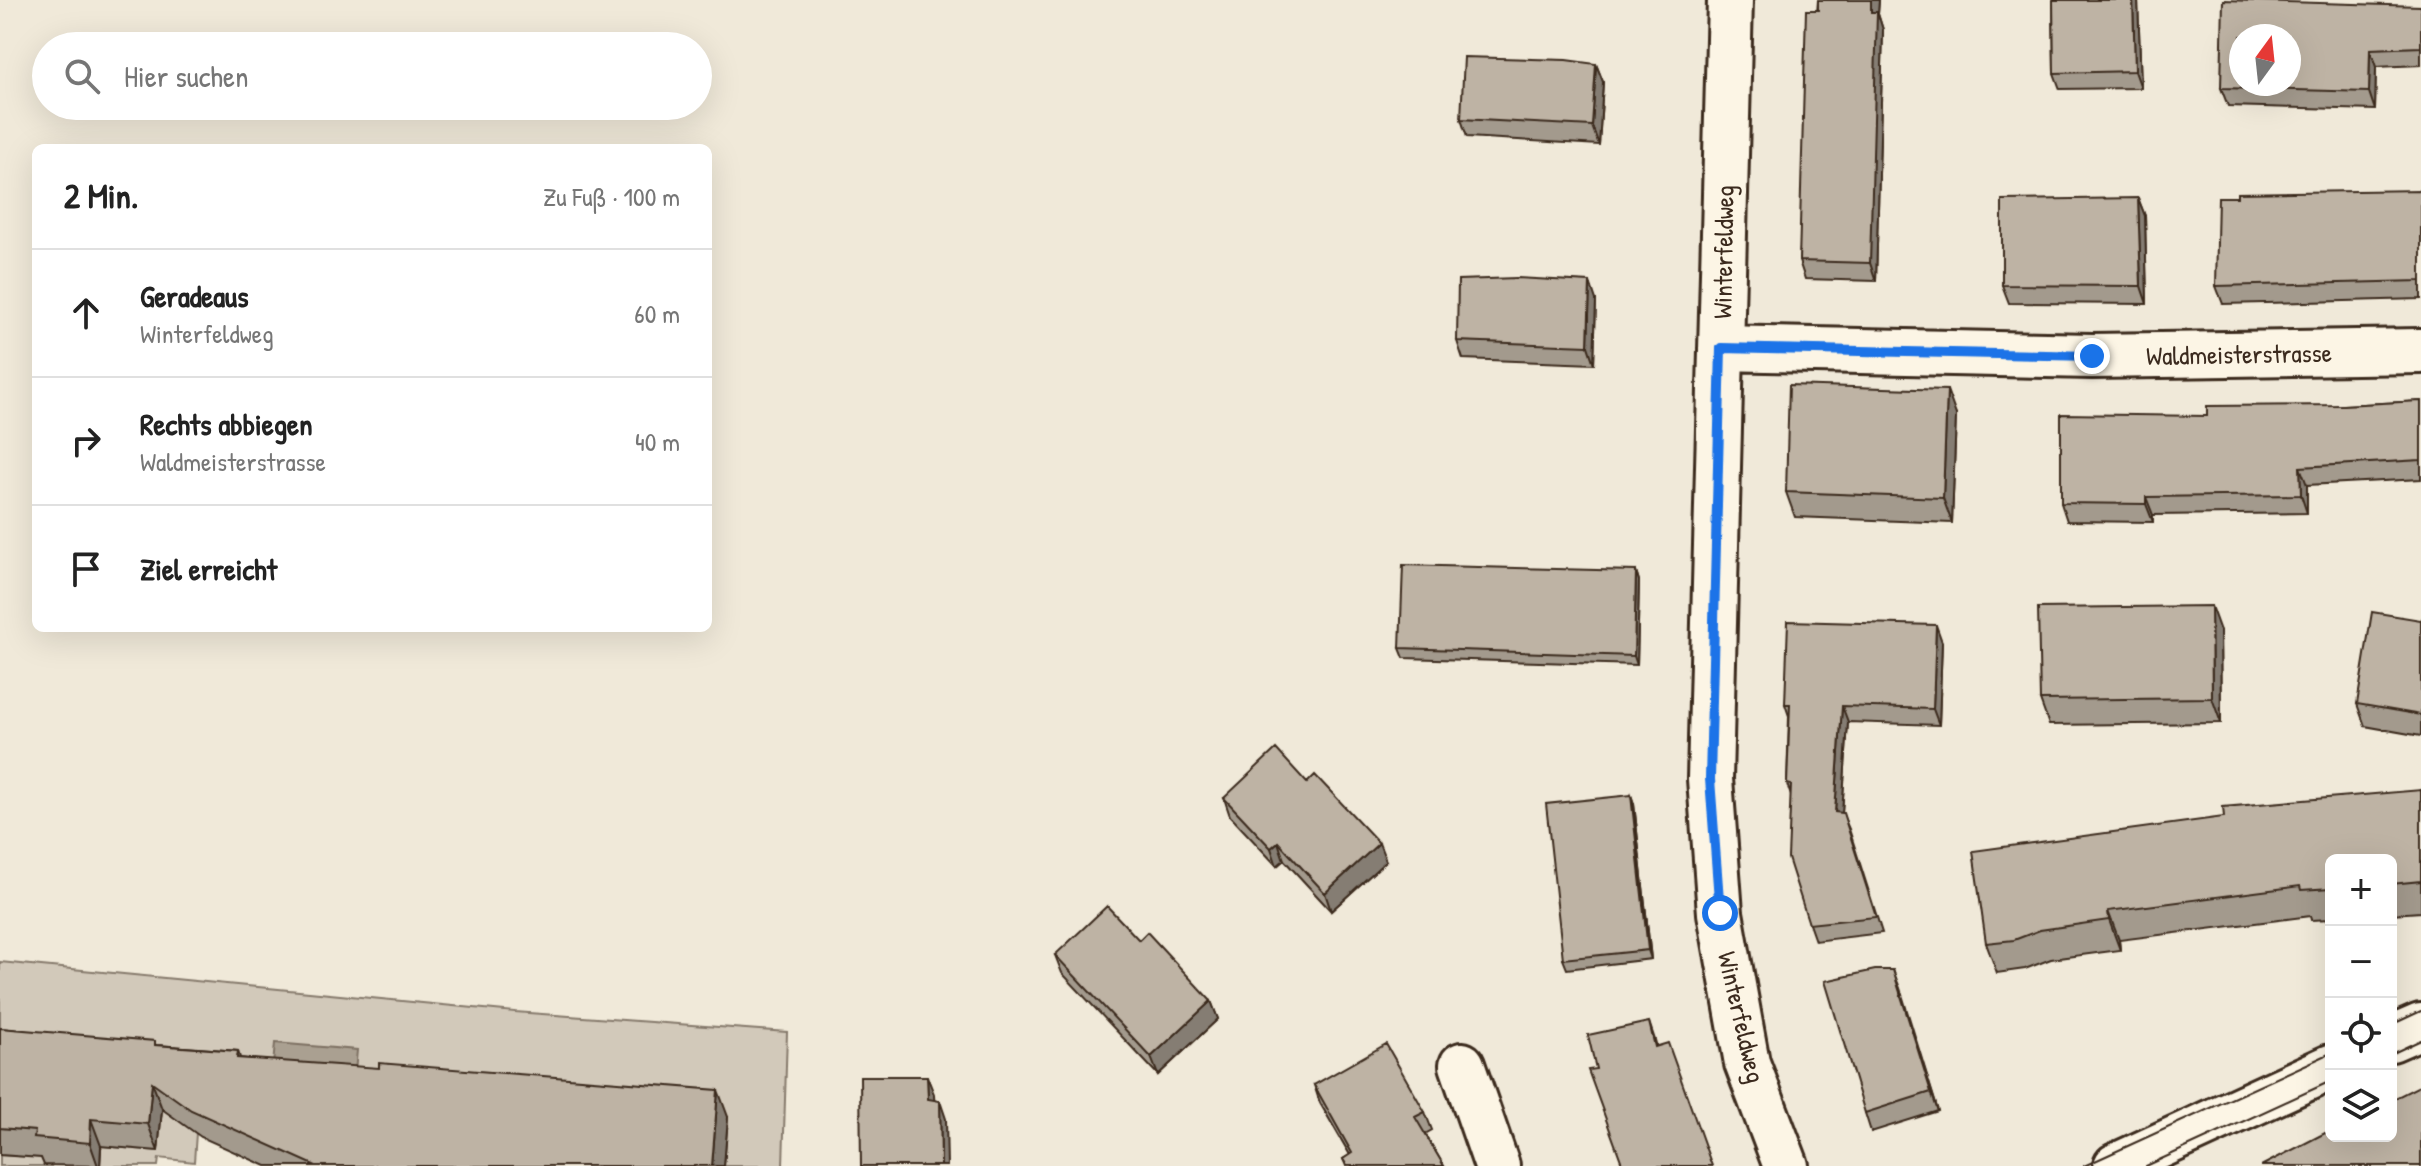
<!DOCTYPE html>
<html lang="de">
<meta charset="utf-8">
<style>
body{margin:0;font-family:"Patrick Hand",sans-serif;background:#f2f2f2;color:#222}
.controls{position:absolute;right:24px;bottom:24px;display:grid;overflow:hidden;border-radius:12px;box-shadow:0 8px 32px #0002}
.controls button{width:72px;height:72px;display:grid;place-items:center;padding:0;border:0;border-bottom:2px solid #e0e0e0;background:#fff;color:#222;font:40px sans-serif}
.compass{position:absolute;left:2229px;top:24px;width:72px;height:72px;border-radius:50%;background:#fff;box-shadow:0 8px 32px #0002;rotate:15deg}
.stop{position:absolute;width:24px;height:24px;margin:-18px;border:6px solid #1a73e8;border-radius:50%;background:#fff}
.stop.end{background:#1a73e8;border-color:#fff;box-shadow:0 2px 8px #0008}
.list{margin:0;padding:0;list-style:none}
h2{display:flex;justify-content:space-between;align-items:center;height:104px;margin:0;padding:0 32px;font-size:34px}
h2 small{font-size:26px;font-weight:400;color:#767676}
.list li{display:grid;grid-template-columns:52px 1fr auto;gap:24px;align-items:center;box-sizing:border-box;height:128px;padding:0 32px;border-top:2px solid #e0e0e0}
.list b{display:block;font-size:30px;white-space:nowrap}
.list p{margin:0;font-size:26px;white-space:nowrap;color:#767676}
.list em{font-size:26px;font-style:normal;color:#767676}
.icon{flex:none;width:44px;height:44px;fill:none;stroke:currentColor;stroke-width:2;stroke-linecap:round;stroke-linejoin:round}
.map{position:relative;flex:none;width:2421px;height:1166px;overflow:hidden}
.search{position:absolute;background:#fff;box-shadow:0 8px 32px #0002;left:32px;top:32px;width:680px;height:88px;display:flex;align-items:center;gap:20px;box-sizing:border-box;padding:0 28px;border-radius:44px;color:#767676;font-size:30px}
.panel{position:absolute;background:#fff;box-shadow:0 8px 32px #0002;left:32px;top:144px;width:680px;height:488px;border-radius:12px}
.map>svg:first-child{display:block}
.green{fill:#d2c9ba;stroke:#867a6c;stroke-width:2}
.water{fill:#aaa091;stroke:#7e7163;stroke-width:2}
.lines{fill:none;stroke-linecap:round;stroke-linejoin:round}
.minor-casing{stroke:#3b2a1e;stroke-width:50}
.minor{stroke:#fcf5e5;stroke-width:44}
.tram{stroke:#3b2a1e;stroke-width:2}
.wall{fill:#a39a8d;stroke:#3b2a1e;stroke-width:2}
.shaded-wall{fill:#857d73;stroke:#3b2a1e;stroke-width:2}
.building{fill:#beb3a4;stroke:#3b2a1e;stroke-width:2;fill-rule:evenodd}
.route{stroke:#1a73e8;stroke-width:10}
.labels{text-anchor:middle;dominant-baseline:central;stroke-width:8;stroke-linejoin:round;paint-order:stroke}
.street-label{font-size:26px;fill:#3b2a1e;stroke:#fcf5e5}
</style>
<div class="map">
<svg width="2421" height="1166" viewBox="0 0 2421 1166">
<rect width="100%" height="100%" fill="#f0e9d9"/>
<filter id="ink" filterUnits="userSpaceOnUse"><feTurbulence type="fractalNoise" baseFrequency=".0125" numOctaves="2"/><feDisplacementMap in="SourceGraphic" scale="16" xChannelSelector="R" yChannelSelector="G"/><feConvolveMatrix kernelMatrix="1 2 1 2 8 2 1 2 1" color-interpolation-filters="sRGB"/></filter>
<g filter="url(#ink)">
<!-- green -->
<path class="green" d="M 0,962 L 515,1012 L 787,1032 L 783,1166 L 724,1166 L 200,1074 L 194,1162 L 159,1158 L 158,1166 L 100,1166 L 101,1146 L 158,1151 L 0,1054 Z
M 46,1142 L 51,1166 L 0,1166 L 0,1155 L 15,1156 Z"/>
<!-- water -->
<path class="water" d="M 275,1043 L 357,1050 L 354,1083 L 272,1077 Z"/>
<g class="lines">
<!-- minor casing -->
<g class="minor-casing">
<path id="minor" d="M 1730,0 L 1710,779 L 1720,913 L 1747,1063 L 1786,1166
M 1721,348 L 2092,356 L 2421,351
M 2391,1039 L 2421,1026
M 1462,1065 L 1497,1166
M 2116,1166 L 2331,1067"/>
</g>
<!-- minor -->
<use href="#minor" class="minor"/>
<!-- tram -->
<path class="tram" d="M 2391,1025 L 2421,1011
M 2391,1054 L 2421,1040
M 2084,1166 L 2331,1053
M 2146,1166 L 2331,1081"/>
</g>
<!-- wall -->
<path class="wall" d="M 1818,0 L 1879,0 L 1878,14 L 1883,30 L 1876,281 L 1805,279 L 1799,261 Z
M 2053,0 L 2138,0 L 2141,88 L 2060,89 L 2054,73 Z
M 2421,6 L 2421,65 L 2376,67 L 2375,110 L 2228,106 L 2221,88 Z
M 1596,64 L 1603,82 L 1599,145 L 1467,137 L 1461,119 Z
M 2421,190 L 2421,299 L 2223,304 L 2216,286 Z
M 2138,198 L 2145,216 L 2147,304 L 2009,303 L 2002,285 Z
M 1596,300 L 1594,364 L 1463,359 L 1457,341 Z
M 2421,401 L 2421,479 L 2307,485 L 2307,513 L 2153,515 L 2153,522 L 2067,521 L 2061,503 L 2207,416 L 2343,405 Z
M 1956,415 L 1952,523 L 1795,517 L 1786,492 Z
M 1636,571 L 1639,581 L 1637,665 L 1404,658 L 1400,648 Z
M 2421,620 L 2421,736 L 2365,726 L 2357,704 Z
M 2220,631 L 2221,723 L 2049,725 L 2040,700 Z
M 1942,642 L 1939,725 L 1848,722 L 1842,813 L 1849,829 L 1882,933 L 1815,941 L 1809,924 L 1791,796 L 1787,784 L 1789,716 L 1785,704 Z
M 1307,783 L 1386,861 L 1331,911 L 1284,860 L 1277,866 L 1230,816 L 1224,798 Z
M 2421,790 L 2421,912 L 2391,914 L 2391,860 L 2331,860 L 2331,919 L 2311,920 L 2310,916 L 2119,940 L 2120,950 L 2051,959 L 2025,969 L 1997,973 L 1986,943 Z
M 1631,795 L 1634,804 L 1651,959 L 1567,969 L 1563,959 Z
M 1139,940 L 1211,1001 L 1218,1019 L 1158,1075 L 1062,973 L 1055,955 Z
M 1893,970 L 1938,1111 L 1871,1132 L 1865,1113 Z
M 0,1028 L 157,1045 L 238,1051 L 240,1058 L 728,1117 L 724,1166 L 266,1166 L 201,1137 L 162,1109 L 158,1151 L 101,1146 L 100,1166 L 44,1165 L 41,1158 L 0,1155 Z
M 1314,1085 L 1425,1112 L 1432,1130 L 1425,1134 L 1444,1166 L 1346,1166 L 1343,1159 L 1350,1155 L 1320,1103 Z"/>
<!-- shaded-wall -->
<path class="shaded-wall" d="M 1871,0 L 1879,0 L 1878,14 L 1883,30 L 1876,281 L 1870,263 Z
M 2133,0 L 2138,0 L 2141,88 L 2135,71 Z
M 2370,49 L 2376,67 L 2375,110 L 2369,92 Z
M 1596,64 L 1603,82 L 1599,145 L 1592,126 Z
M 2138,198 L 2145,216 L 2147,304 L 2141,286 Z
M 1590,282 L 1596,300 L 1594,364 L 1588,346 Z
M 1947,390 L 1956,415 L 1952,523 L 1943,498 Z
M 2300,467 L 2307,485 L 2307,513 L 2301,495 Z
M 2146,497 L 2153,515 L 2153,522 L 2146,504 Z
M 1636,571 L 1639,581 L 1637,665 L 1634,656 Z
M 2211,606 L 2220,631 L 2221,723 L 2212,698 Z
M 1936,625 L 1942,642 L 1939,725 L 1933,709 Z
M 1842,706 L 1848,722 L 1841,829 L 1835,812 Z
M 1631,795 L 1634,804 L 1651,959 L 1648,950 Z
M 1278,842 L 1284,860 L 1277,866 L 1271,848 Z
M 1379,843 L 1386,861 L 1331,911 L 1325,893 Z
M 2108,911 L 2119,940 L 2120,950 L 2109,920 Z
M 1893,970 L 1900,988 L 1938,1111 L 1931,1092 Z
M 1211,1001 L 1218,1019 L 1158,1075 L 1151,1057 Z
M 1649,1022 L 1655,1040 L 1662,1065 L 1655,1047 Z
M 927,1076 L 934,1094 L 935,1117 L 928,1099 Z
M 152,1082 L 162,1109 L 158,1151 L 148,1124 Z
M 718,1090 L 728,1117 L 724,1166 L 712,1166 Z
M 940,1101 L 946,1119 L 947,1166 L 941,1166 Z
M 91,1119 L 101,1146 L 100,1166 L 98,1166 L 90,1143 Z"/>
<!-- building -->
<path class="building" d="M 1818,0 L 1871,0 L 1871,12 L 1877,12 L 1870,263 L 1799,261 L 1806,10 L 1818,10 Z
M 2053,0 L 2133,0 L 2135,71 L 2054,73 Z
M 2223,0 L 2421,6 L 2421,47 L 2370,49 L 2369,92 L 2221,88 ZM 2241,36 L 2289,36 L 2289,84 L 2241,84 Z
M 1464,57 L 1566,60 L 1596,64 L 1592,126 L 1461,119 Z
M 2421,190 L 2421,281 L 2216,286 L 2218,197 L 2237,197 L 2237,193 Z
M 2138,198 L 2141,286 L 2002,285 L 2002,200 Z
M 1517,278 L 1590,282 L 1588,346 L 1457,341 L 1458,280 Z
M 1789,385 L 1947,390 L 1943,498 L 1786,492 Z
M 2421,401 L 2421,460 L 2300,467 L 2301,495 L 2146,497 L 2146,504 L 2061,503 L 2061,414 L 2207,416 L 2207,406 L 2343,405 Z
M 1403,565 L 1636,571 L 1634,656 L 1400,648 Z
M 2211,606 L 2212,698 L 2040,700 L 2038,608 Z
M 2372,612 L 2421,620 L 2421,715 L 2357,704 Z
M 1788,621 L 1936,625 L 1933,709 L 1842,706 L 1835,812 L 1843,813 L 1876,917 L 1809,924 L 1788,858 L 1791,785 L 1787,784 L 1790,704 L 1785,704 Z
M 1276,749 L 1307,783 L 1315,775 L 1379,843 L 1325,893 L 1278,842 L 1271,848 L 1224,798 Z
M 2421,790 L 2421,881 L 2391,884 L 2391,860 L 2331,860 L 2331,888 L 2301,890 L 2300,886 L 2108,911 L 2109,920 L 2040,930 L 2014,940 L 1986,943 L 1973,851 L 2224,817 L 2223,807 Z
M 1631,795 L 1648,950 L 1563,959 L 1546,804 Z
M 1107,906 L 1139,940 L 1147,932 L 1211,1001 L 1151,1057 L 1055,955 Z
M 1875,970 L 1893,970 L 1931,1092 L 1865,1113 L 1825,981 Z
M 1649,1022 L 1655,1047 L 1668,1043 L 1712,1166 L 1623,1166 L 1588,1070 L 1596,1069 L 1588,1035 Z
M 0,1028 L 155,1041 L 155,1045 L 238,1051 L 237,1058 L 379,1068 L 379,1063 L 718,1090 L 712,1166 L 316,1166 L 191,1110 L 152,1082 L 148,1124 L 91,1119 L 90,1143 L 34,1138 L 35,1131 L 0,1128 Z
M 1386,1044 L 1425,1112 L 1415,1117 L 1444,1166 L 1347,1166 L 1343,1159 L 1352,1153 L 1314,1085 Z
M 860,1076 L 927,1076 L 928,1099 L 940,1101 L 941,1166 L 861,1166 Z
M 2421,1085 L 2421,1166 L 2261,1166 L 2331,1130 L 2331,1136 L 2391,1136 L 2391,1100 Z"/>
</g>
<g class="lines" filter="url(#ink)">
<!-- route -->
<path class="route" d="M 1720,913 L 1710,779 L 1721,348 L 2092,356"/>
</g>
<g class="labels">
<!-- street labels -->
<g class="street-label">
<text transform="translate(1723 252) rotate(-89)">Winterfeldweg</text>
<text transform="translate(2239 354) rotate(-1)">Waldmeisterstrasse</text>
<text transform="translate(1742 1017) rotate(77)">Winterfeldweg</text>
</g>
</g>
</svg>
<div class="controls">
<button>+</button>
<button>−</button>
<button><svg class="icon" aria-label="locate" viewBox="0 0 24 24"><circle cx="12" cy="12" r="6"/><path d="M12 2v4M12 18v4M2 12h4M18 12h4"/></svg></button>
<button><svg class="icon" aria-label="layers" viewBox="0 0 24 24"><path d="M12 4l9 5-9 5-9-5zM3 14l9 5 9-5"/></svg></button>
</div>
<svg class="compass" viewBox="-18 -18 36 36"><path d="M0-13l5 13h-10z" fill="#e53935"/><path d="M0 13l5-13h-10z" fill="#767676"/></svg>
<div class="stop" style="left:1720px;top:913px"></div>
<div class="stop end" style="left:2092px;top:356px"></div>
<div class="search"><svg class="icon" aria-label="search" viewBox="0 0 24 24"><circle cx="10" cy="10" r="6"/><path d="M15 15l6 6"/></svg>Hier suchen</div>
<section class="panel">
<h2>2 Min.<small>Zu Fuß · 100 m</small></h2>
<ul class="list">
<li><svg class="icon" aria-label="ahead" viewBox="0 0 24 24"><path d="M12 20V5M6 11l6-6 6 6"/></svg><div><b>Geradeaus</b><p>Winterfeldweg</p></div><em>60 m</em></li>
<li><svg class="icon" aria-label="right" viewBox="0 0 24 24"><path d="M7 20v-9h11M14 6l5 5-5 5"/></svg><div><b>Rechts abbiegen</b><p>Waldmeisterstrasse</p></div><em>40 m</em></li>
<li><svg class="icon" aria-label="arrive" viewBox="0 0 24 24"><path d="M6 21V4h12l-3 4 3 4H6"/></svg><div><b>Ziel erreicht</b></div></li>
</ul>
</section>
</div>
